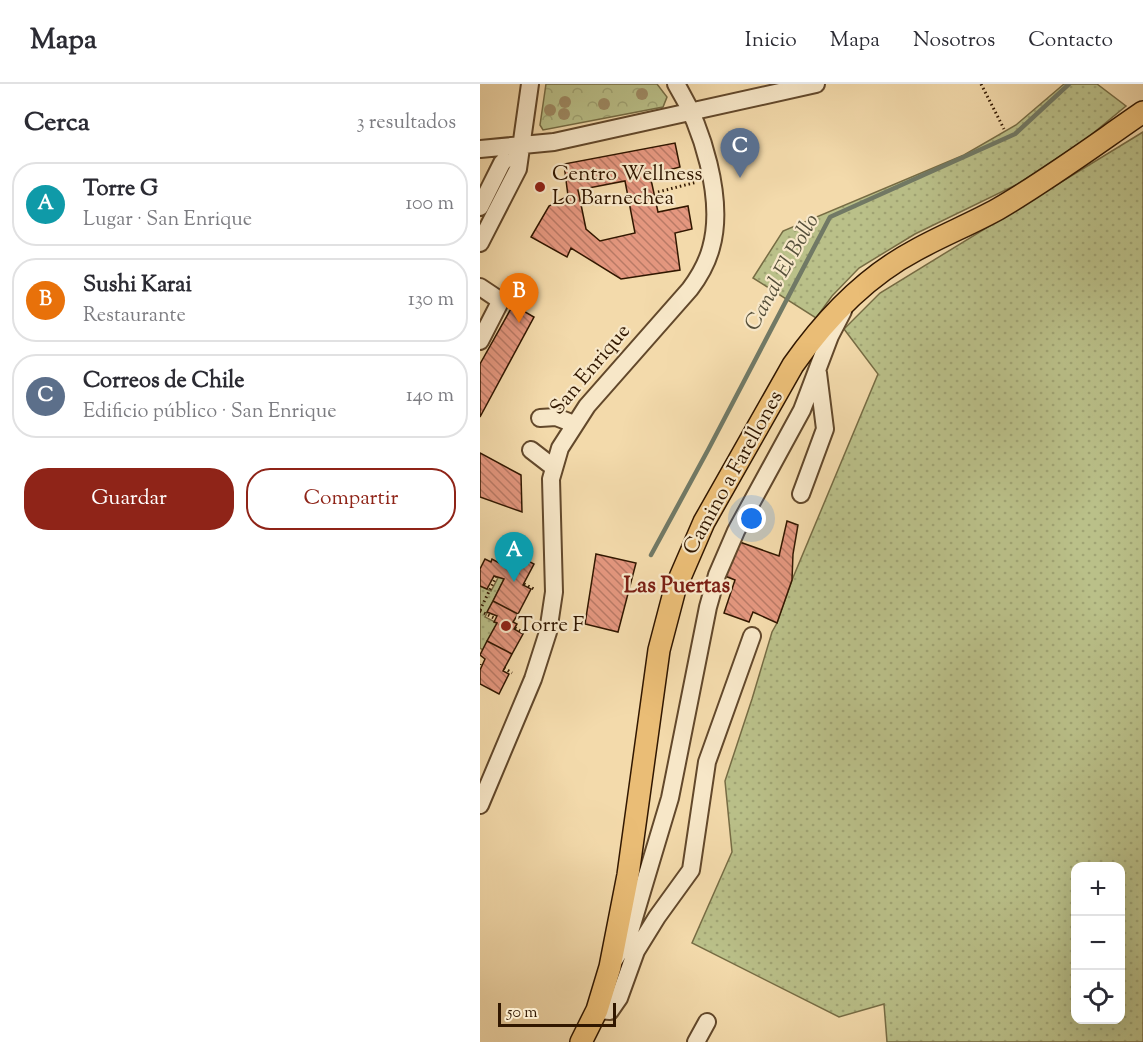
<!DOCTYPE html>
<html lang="es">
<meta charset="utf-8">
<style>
body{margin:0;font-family:"Sorts Mill Goudy",serif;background:#f2f2f3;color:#2b2b33}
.controls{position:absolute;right:18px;bottom:18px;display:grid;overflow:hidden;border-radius:12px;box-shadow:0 6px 24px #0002}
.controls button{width:54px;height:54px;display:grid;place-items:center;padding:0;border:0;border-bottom:2px solid #e1e1e2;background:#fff;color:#2b2b33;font:30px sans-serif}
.scale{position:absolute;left:18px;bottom:15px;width:118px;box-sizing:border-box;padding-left:6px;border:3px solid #311700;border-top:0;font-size:16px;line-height:21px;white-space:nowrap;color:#311700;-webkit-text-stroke:4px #f7e7c8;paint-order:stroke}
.you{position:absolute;left:272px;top:435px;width:21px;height:21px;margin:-15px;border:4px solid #fff;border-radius:50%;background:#1a73e8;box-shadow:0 0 0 9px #1a73e833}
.badge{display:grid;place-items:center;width:39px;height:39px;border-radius:50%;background:#8f2418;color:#fff;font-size:20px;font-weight:700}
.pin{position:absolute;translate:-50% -50px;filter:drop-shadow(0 2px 3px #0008)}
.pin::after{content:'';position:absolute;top:32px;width:21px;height:18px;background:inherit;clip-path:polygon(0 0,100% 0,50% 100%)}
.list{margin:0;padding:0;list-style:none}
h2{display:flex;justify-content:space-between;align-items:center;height:78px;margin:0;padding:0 24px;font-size:26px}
h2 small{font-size:20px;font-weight:400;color:#7c7c81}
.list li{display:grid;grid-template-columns:39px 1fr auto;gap:18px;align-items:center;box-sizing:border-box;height:84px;margin:0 12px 12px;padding:0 12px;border:2px solid #e1e1e2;border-radius:24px}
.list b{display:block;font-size:22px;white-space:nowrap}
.list p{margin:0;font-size:20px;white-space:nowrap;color:#7c7c81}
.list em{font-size:20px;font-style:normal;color:#7c7c81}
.actions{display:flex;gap:12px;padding:18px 24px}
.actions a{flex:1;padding:14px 0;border:2px solid #8f2418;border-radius:24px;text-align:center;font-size:21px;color:#8f2418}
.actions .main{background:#8f2418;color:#fff}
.icon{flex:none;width:33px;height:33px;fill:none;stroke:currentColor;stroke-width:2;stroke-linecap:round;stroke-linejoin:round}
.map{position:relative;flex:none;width:663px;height:958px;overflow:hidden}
header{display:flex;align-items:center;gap:36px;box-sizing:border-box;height:84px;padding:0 30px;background:#fff;border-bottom:2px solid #e1e1e2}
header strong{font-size:28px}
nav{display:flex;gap:33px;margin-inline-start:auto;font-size:21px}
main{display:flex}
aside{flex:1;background:#fff}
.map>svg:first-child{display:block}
.grass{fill:url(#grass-dots);stroke:#766c44;stroke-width:1.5;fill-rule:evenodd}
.forest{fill:url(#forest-crowns);stroke:#766c44;stroke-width:1.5}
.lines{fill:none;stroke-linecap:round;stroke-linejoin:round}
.stream{stroke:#717965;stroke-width:4.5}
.building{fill:url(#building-back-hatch);stroke:#311700;stroke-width:1.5;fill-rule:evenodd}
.minor-casing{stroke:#62482b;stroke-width:20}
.major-casing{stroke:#311700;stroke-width:24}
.path{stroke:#311700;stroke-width:3;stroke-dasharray:1.5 3;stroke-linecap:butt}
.minor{stroke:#f7e7c8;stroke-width:16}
.major{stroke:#eabd76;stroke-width:21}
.tree{fill:#9f8b64}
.poi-dot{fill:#8f2418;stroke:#f7e7c8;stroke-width:2}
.labels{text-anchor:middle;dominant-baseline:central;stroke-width:4.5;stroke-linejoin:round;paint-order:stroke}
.poi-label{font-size:21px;fill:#311700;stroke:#f7e7c8;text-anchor:start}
.street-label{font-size:21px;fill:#311700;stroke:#f7e7c8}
.water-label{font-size:22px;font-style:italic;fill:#56503b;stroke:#f7e7c8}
.neighbourhood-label{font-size:22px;font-weight:bold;fill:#7a1f14;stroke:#f7e7c8}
</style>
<header>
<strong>Mapa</strong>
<nav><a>Inicio</a><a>Mapa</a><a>Nosotros</a><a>Contacto</a></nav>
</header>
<main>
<aside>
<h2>Cerca<small>3 resultados</small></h2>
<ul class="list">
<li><span class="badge" style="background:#0f9aa8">A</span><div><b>Torre G</b><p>Lugar · San Enrique</p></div><em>100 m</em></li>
<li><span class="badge" style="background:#e8710a">B</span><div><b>Sushi Karai</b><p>Restaurante</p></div><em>130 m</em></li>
<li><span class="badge" style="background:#5c6f8a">C</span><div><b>Correos de Chile</b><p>Edificio público · San Enrique</p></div><em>140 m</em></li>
</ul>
<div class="actions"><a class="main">Guardar</a><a>Compartir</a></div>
</aside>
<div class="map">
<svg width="663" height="958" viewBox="0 0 663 958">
<defs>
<pattern id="grass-dots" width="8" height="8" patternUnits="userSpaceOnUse" patternTransform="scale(1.5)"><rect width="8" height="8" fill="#bac089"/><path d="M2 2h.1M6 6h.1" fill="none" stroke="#a0a474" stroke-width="1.8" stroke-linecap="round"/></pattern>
<pattern id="forest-crowns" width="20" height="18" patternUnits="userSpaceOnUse" patternTransform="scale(1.5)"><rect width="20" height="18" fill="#bac089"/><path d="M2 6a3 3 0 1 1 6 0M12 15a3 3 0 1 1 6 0" fill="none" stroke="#a0a474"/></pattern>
<pattern id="building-back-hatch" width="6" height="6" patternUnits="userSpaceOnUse" patternTransform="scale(1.5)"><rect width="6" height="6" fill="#e4977f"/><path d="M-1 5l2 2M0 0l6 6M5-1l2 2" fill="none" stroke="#b97a66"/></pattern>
</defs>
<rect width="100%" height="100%" fill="#f3daab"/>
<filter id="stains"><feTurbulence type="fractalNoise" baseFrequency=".00333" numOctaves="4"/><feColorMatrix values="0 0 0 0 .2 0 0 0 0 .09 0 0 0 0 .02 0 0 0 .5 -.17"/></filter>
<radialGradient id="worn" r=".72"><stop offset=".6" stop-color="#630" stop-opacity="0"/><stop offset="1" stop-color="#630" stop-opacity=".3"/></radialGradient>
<!-- grass -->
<path class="grass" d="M 584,0 L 617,0 L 646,22 L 606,55 L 538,100 L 435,150 L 379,184 L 352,212 L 336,234 L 273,194 L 303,147 L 484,71 L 536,41 Z
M 663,48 L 663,958 L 407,958 L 404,920 L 359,933 L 212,859 L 252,768 L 245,697 L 272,615 L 292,548 L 297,539 L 312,496 L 398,290 L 364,245 L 400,209 ZM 596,782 L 640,782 L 640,936 L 596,936 Z
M 19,492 L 24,495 L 5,533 L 17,539 L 3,566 L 0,564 L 0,502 L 11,507 Z"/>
<!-- forest -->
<path class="forest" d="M 66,0 L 177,0 L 187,13 L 183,23 L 63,46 L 60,41 Z"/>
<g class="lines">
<!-- stream -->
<path class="stream" d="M 171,471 L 228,366 L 350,133 L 535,50 L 589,0"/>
</g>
<!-- building -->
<path class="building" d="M 195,59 L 200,83 L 170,91 L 178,128 L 208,122 L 212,145 L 195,149 L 200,186 L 141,195 L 91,164 L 87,173 L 51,153 L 69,122 L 88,112 L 84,80 ZM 145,97 L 155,149 L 120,157 L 106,145 L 98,106 Z
M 33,221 L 54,233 L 0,333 L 0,280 Z
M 0,369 L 41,391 L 42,428 L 0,413 Z
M 307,437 L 318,441 L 313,470 L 312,496 L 297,539 L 273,528 L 269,538 L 244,529 L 255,496 L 240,490 L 254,456 L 299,472 Z
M 28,466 L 54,480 L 43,501 L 51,505 L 38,530 L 13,517 L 24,495 L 14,492 L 7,505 L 0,502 L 0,485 L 5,475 L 11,478 L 12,475 L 21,480 Z
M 116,470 L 156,479 L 138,548 L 105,540 Z
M 13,517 L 38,530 L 33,538 L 37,540 L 34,545 L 43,550 L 32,570 L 7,557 L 17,539 L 14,538 L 17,532 L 7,528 Z
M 7,557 L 32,570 L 23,587 L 29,590 L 19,610 L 0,600 L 0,586 L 5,575 L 0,571 Z"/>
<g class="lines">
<!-- minor casing -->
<g class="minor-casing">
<path id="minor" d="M 0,65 L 74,58 L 336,0
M 0,123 L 22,79 L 42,60
M 0,159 L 38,85 L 50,0
M 0,203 L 18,215 L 19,220 L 0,257
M 60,334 L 76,333 L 94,340
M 51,366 L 73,383
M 321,410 L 345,345 L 338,289
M 0,721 L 53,595 L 68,548 L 74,508 L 71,395 L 80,364 L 107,322 L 210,205 C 219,193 227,179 231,164 C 245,115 222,42 196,0
M 135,875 L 149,851 L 190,714 L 228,523 L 237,491 L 256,447 L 322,326 L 350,252 L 363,227
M 117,926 L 130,927 L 139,914 L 156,867 L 177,833 L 211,786 L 227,678 L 272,552
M 216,958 L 227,938"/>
</g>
<!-- major casing -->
<g class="major-casing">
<path id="major" d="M 101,958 L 117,926 L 130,883 L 148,791 L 179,566 L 195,505 L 224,438 L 313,281 C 346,234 385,193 436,166 C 463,151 491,140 518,125 C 568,96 615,61 663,28"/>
</g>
<!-- path -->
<path class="path" d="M 501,0 L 524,45
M 178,108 L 217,98
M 44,500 L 54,505
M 0,526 L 16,493
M 0,527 L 16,535
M 35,544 L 45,549
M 0,581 L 0,580
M 24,584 L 32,589"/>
<!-- minor -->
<use href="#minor" class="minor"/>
<!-- major -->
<use href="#major" class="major"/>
</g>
<!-- trees -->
<g class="tree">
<circle cx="162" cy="10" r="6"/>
<circle cx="85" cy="18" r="6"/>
<circle cx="124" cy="20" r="6"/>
<circle cx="70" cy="26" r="6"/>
<circle cx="84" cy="30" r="6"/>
</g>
<!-- markers -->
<g class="poi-dot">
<circle cx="60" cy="103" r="6"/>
<circle cx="26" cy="542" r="6"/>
</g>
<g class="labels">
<!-- poi labels -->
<g class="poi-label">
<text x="72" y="91">Centro Wellness<tspan x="72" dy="24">Lo Barnechea</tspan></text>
<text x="38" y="542">Torre F</text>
</g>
<!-- street labels -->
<g class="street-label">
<text transform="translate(111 286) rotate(-50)">San Enrique</text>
<text transform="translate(254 389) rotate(-61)">Camino a Farellones</text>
</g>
<!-- water labels -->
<g class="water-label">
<text transform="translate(303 189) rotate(-61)">Canal El Bollo</text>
</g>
<!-- neighbourhood labels -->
<g class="neighbourhood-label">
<text x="197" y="503">Las Puertas</text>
</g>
</g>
<rect width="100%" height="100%" filter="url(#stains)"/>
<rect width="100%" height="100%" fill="url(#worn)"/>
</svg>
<div class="controls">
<button>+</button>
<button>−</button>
<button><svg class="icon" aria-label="locate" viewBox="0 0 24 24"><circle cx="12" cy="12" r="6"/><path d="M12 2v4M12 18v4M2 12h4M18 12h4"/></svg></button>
</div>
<div class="scale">50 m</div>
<div class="you"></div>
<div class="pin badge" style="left:34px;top:498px;background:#0f9aa8">A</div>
<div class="pin badge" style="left:39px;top:239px;background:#e8710a">B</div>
<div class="pin badge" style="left:260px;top:94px;background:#5c6f8a">C</div>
</div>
</main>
